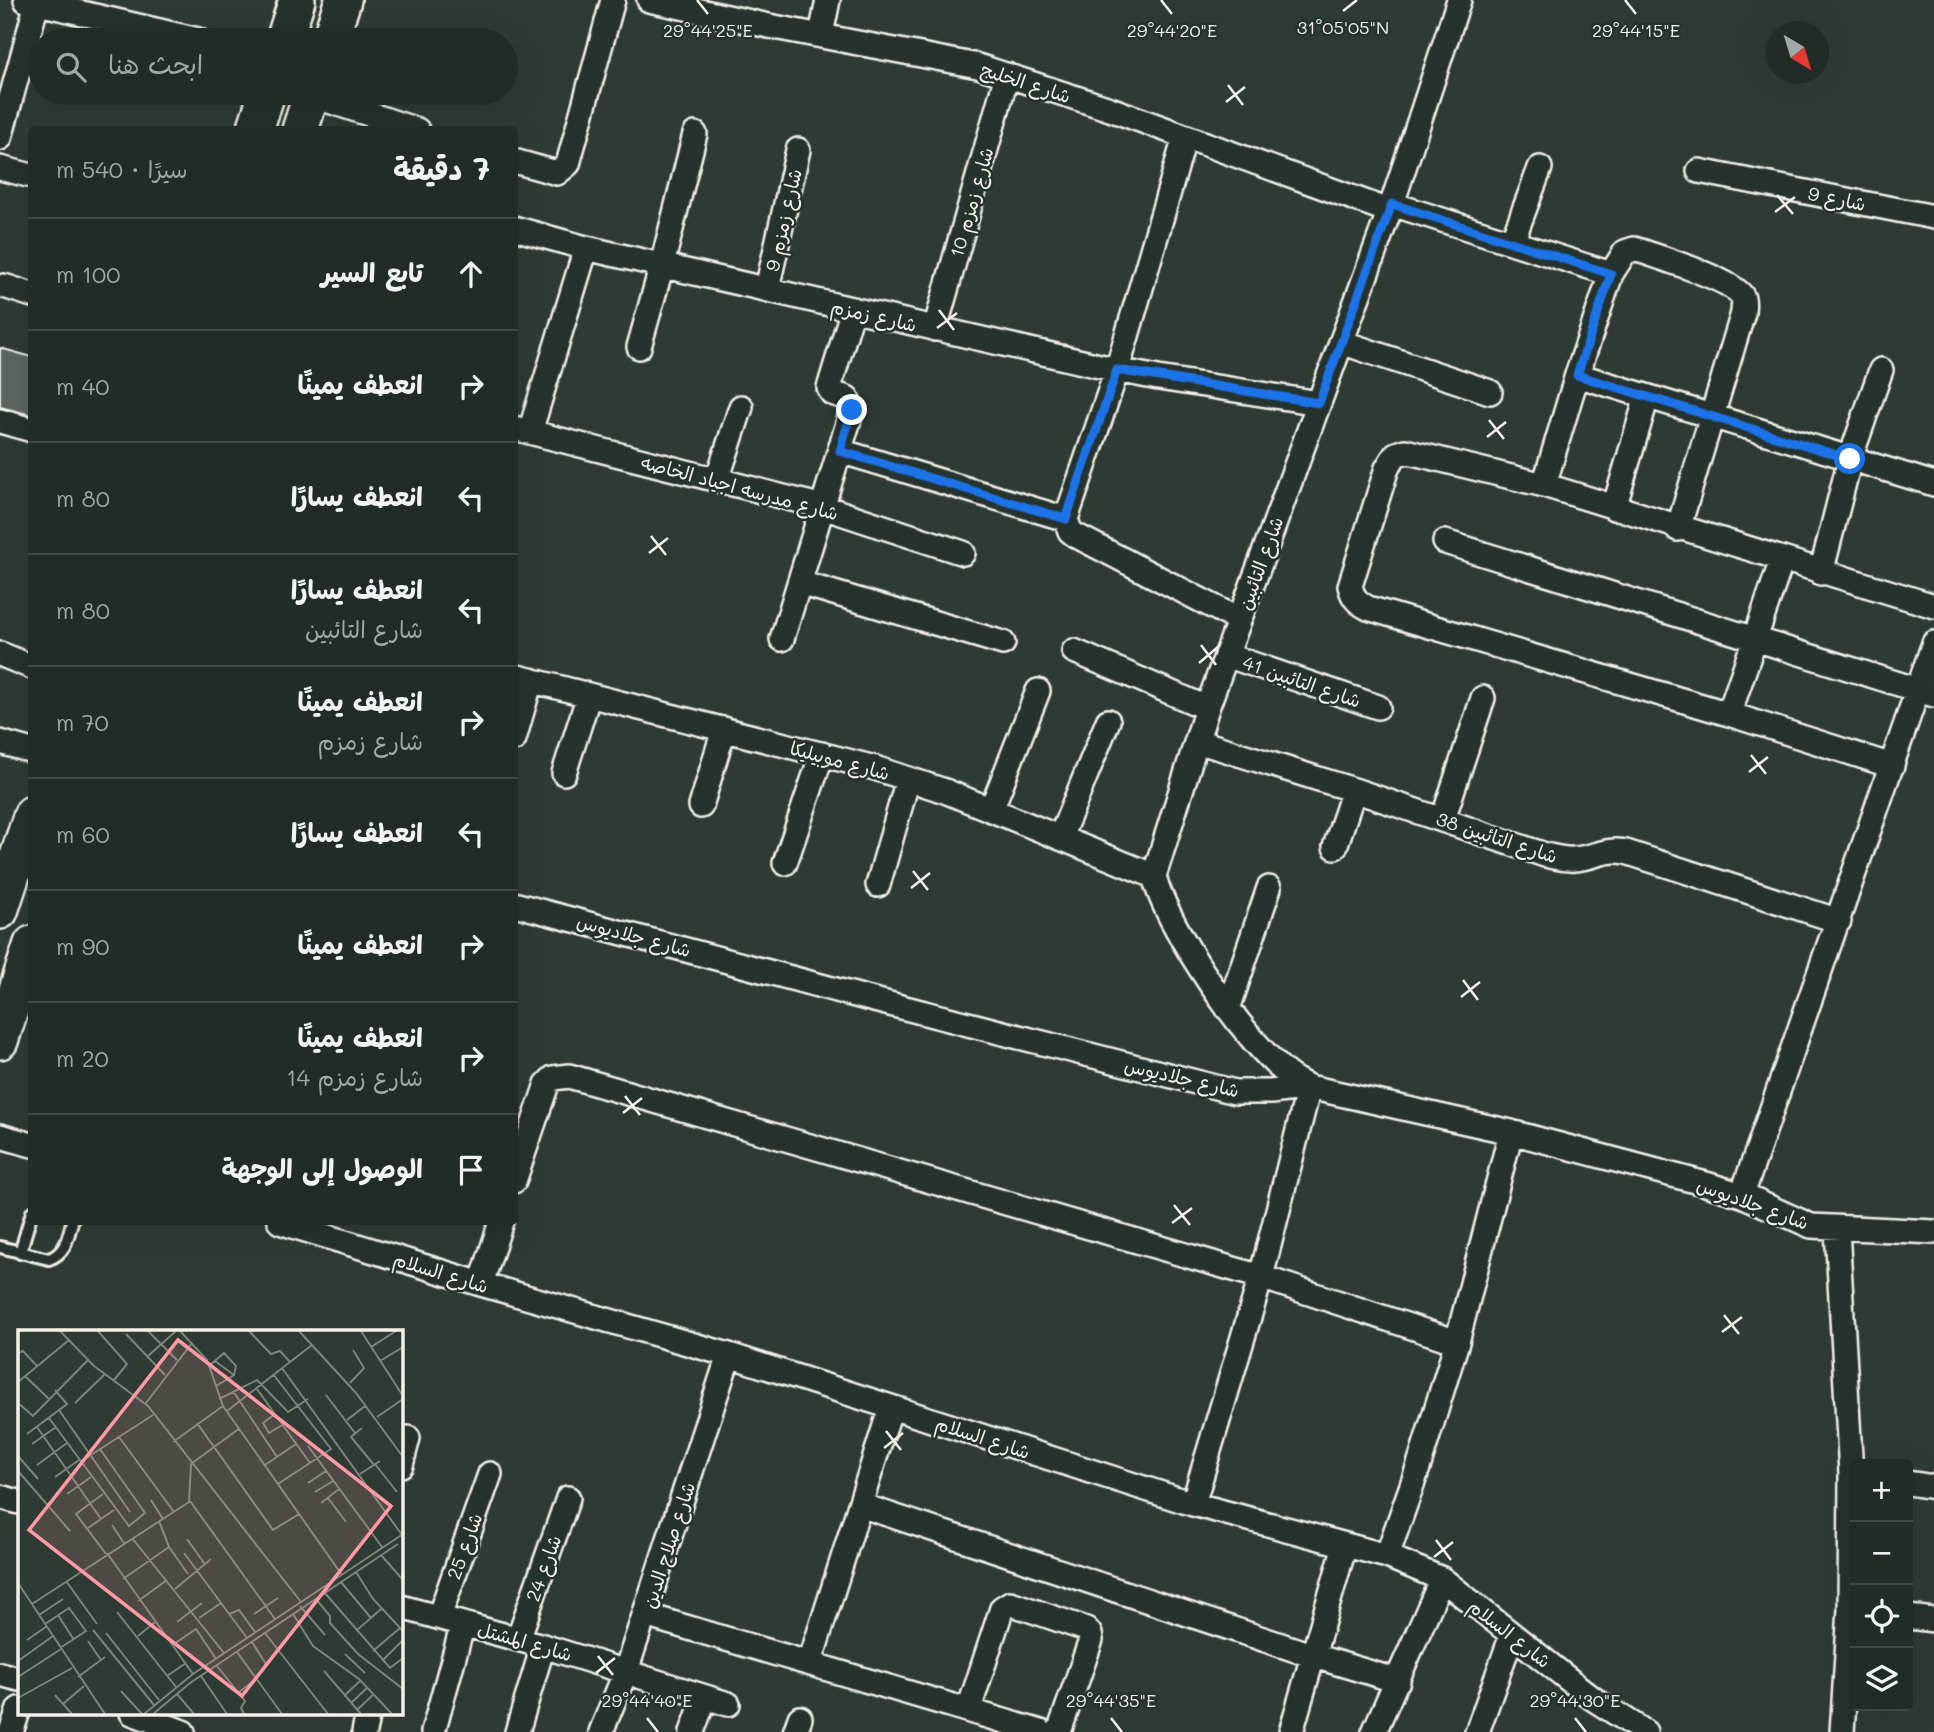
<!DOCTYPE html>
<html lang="ar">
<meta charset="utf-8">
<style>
body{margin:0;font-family:Mali,"Playpen Sans Arabic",sans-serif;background:#2a342f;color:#f1f3f6;direction:rtl}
.controls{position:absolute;right:21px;bottom:21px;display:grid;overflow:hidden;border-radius:7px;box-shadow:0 7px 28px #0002}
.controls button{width:63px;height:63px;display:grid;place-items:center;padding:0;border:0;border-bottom:2px solid #3f4844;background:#222c27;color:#f1f3f6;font:35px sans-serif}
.compass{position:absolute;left:1766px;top:21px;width:63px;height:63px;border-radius:50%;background:#222c27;box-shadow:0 7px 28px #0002;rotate:142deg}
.stop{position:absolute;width:21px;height:21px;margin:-16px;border:5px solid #1a73e8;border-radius:50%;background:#fff}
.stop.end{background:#1a73e8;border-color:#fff;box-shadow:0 2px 7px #0008}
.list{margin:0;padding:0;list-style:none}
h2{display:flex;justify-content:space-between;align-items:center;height:91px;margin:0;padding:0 28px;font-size:30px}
h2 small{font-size:23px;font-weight:400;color:#a2a7a7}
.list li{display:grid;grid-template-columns:46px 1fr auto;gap:21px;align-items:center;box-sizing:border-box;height:112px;padding:0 28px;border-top:2px solid #3f4844}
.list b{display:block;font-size:26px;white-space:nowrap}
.list p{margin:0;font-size:23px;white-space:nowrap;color:#a2a7a7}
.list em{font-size:23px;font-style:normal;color:#a2a7a7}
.icon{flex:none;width:38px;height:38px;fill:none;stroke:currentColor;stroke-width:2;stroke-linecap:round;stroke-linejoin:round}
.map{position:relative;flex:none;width:1934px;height:1732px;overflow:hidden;direction:ltr}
.search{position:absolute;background:#222c27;box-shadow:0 7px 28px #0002;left:28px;top:28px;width:490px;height:77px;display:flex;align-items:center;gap:18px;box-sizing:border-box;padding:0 24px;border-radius:38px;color:#a2a7a7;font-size:26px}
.panel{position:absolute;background:#222c27;box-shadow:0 7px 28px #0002;left:28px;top:126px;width:490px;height:1099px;border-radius:7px;direction:rtl}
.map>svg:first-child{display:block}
.building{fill:#5c655e;stroke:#f4f1e8;stroke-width:2}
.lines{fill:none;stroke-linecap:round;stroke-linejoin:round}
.lane-casing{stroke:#f4f1e8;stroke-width:16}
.street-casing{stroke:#f4f1e8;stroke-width:28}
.primary-casing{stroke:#f4f1e8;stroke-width:40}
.lane{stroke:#26332d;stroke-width:10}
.street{stroke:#26332d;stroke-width:23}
.primary{stroke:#26332d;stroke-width:35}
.route{stroke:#1a73e8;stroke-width:9}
.ticks{fill:none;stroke:#f4f1e8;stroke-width:2.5}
.labels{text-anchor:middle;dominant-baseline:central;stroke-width:5;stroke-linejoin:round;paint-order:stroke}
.street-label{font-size:19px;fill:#f4f1e8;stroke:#26332d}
.inset-road{fill:none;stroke:#7d847c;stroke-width:2}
.view{fill:#ff9aa2;fill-opacity:0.15;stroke:#ff9aa2;stroke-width:3.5}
.inset-edge{fill:none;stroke:#f4f1e8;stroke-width:3.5}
.ticks-label{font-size:18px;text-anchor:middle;fill:#f4f1e8;stroke:#26332d;stroke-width:5;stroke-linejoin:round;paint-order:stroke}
</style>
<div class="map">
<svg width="1934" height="1732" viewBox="0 0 1934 1732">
<rect width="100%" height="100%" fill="#2e3b34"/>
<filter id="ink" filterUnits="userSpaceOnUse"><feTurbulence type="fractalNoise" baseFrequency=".0143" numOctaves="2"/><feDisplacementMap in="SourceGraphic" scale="14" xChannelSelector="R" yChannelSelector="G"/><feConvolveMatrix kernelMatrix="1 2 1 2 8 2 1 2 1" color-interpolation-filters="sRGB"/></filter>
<g filter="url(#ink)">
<!-- building -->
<path class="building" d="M 0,348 L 32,357 L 32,415 L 0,407 Z"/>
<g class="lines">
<!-- lane casing -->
<g class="lane-casing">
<path id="lane" d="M 0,1247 L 49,1259 C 66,1253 68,1237 72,1222
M 20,1253 L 32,1212"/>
</g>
<!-- street casing -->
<g class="street-casing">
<path id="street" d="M 26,0 L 198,40
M 649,0 L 769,26 L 978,66 L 1110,109 L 1389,211
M 821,35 L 828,0
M 311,95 L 417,130
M 1185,137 L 1117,370 L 1066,519 L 1070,531 L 1075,535 L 1239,620
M 0,138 L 37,3
M 514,161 L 557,173 L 568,164 L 613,0
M 0,168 L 32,176
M 1699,171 L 1934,217
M 1392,204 L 1611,274
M 514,228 L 586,248 L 1117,370 L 1158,378 L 1319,403
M 1512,242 L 1540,168
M 4,286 L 32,295
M 767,289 L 798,150
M 935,329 L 1007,75
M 1341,342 L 1490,392
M 639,347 L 662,265 L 695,134
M 1577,375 L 1934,484
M 0,421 L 32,430
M 514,428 L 823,507 L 963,553
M 530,432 L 586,248
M 840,451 L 1066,519
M 717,480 L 741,407
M 1544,485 L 1577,375 L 1611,274 L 1625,252 L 1634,249 L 1644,252 C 1664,259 1732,280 1742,296 C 1745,301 1743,307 1743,313 L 1678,529
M 1614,508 L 1647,397
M 1445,542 L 1934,695
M 1821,573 L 1850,459 L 1881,370
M 800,583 L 1003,643
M 782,639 L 852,410 L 847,398 L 832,393 L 829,388 L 853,309
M 1074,651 L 1207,708
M 0,654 L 32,667
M 1226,655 L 1378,707
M 514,676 L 875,768 L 945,791 L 1154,876
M 1729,714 L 1782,560
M 514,739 L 531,680
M 1197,741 L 1354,790 L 1545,855 C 1555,857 1564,860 1574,859 C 1595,858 1602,848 1626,852 L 1839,921
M 0,742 L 32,751
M 1892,766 L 1729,714 L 1368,608 C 1357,602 1353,598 1350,586 L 1387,468 L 1396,454 L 1405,451 L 1544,485 L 1934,606
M 564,773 L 589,695
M 701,806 L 724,729
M 991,810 L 1038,691
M 1443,819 L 1483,698
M 1060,838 L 1108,721
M 1335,847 L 1354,790
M 785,863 L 822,754
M 878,885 L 908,779
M 514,904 L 866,998 L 1235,1092 L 1271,1092 L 1309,1087 L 1511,1132 L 1706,1184 L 1742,1195 L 1811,1226 L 1934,1232
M 1228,1009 L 1269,888
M 0,1136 L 32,1145
M 514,1181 L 547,1084 L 553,1078 L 569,1076 L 1261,1277 L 1457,1342
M 1742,1195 L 1934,643
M 280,1222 L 481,1284 L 729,1355 L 1193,1504 L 1387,1556 L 1442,1579 L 1592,1698 L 1645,1732
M 1837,1229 L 1851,1474 L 1850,1609 L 1842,1732
M 481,1284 L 501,1222
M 401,1465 L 408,1438
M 1908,1483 L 1934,1487
M 0,1497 L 19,1502
M 1193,1504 L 1261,1277 L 1309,1087 C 1302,1083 1295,1080 1290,1076 C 1246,1044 1167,928 1154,876 L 1207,708 L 1392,204 L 1459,0
M 860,1505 L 1314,1656 L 1398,1681
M 1387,1556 L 1418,1468 L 1457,1342 L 1511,1132
M 401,1607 L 543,1646 L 728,1704
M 645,1615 L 1041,1732
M 439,1617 L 490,1474
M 1908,1617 L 1934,1620
M 518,1639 L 568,1498
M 810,1662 L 891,1407
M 0,1674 L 19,1679
M 969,1709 L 1002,1608 L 1010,1603 L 1086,1629 L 1090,1634 L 1091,1640 L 1059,1732
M 132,1713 L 183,1732
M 11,1732 L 19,1709
M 364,1732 L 368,1713
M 433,1732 L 463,1624
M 517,1732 L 543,1646
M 601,1732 L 626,1671 L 729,1355
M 692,1732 L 705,1697
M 795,1732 L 800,1718
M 1291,1732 L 1345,1545
M 1374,1732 L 1442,1579
M 1477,1732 L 1512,1635"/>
</g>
<!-- primary casing -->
<g class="primary-casing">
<path id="primary" d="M 284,40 L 297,0
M 330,40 L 343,0
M 255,130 L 267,93
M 300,130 L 312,93
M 0,911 L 32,814
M 0,1041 L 32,944"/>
</g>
<!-- lane -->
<use href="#lane" class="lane"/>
<!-- street -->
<use href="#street" class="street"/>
<!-- primary -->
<use href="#primary" class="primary"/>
</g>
</g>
<g class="lines" filter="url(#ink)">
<!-- route -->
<path class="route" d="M 852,410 L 840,451 L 1066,519 L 1117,370 L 1319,403 L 1392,204 L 1611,274 L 1577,375 L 1850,459"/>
</g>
<!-- ticks -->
<path class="ticks" d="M 697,0 L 708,14M 1161,0 L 1172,14M 1625,0 L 1636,14M 1343,11 L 1357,0M 1228,85 L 1243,105M 1226,102 L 1245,87M 1777,195 L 1793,214M 1775,212 L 1795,197M 939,310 L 954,330M 937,328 L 957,313M 1489,420 L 1504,439M 1487,437 L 1506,422M 651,536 L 666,555M 649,553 L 668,538M 1201,645 L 1216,665M 1199,663 L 1218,647M 1751,755 L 1766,774M 1749,772 L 1768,757M 913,871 L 928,890M 911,888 L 930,873M 1463,980 L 1478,1000M 1461,997 L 1480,982M 625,1096 L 640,1115M 623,1113 L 642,1098M 1174,1205 L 1190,1225M 1172,1223 L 1192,1208M 1724,1315 L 1739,1334M 1722,1332 L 1742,1317M 886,1431 L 901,1450M 884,1448 L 903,1433M 1436,1540 L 1451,1560M 1434,1557 L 1453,1542M 598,1656 L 613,1675M 596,1673 L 615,1658M 647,1718 L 658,1732M 1111,1718 L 1122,1732M 1575,1718 L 1586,1732"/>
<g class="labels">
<!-- street labels -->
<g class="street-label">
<text transform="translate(1026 82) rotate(18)">شارع الخليج</text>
<text transform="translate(1837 198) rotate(11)">شارع 9</text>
<text transform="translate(971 202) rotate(-74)">شارع زمزم 10</text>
<text transform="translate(783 220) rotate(-77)">شارع زمزم 9</text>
<text transform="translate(874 315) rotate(13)">شارع زمزم</text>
<text transform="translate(740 487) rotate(15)">شارع مدرسه اجياد الخاصه</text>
<text transform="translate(1260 563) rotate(-70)">شارع التائبين</text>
<text transform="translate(1302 681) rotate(19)">شارع التائبين 41</text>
<text transform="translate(840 760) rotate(15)">شارع موبيليكا</text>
<text transform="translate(1497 837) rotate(18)">شارع التائبين 38</text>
<text transform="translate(634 935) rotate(15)">شارع جلاديوس</text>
<text transform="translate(1182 1077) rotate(13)">شارع جلاديوس</text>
<text transform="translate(1753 1203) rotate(20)">شارع جلاديوس</text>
<text transform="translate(441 1272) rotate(17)">شارع السلام</text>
<text transform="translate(983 1437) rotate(18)">شارع السلام</text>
<text transform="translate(668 1545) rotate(-72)">شارع صلاح الدين</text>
<text transform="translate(464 1546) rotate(-70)">شارع 25</text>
<text transform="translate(543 1568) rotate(-70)">شارع 24</text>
<text transform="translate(1510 1633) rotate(38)">شارع السلام</text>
<text transform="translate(525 1641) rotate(16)">شارع المشتل</text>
</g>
</g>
<!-- overview -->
<g transform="translate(18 1330)">
<rect width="385" height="385" fill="#2e3b34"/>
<path class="inset-road" d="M 42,1 L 76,36 L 130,76 L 283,272M 80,1 L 109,34 L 96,50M 130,1 L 159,30M 162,1 L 189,30 L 205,76 L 324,245M 231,1 L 253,24 L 262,21 L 272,32M 281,1 L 338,63 L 385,127M 343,1 L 385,66M 108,4 L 147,45M 353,17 L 378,1M 0,23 L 5,21 L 19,36M 130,26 L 158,1M 197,31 L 216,45M 362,31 L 385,17M 192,35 L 206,23 L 218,36 L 216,45 L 198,56M 264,38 L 384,205M 255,44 L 313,119 L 260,154M 7,46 L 31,69M 0,52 L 51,10M 332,53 L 346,38 L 335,20M 239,59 L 292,133M 215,61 L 259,127M 308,65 L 337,103M 201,69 L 239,50 L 270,82 L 290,69M 0,73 L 15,86 L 70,30M 57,73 L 87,44M 128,73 L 174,13M 41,80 L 112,182M 209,81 L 294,15M 257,84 L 245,93 L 251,103 L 264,95M 359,87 L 385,69M 31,88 L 111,196 L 127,183 L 82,119M 329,90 L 347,76M 179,93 L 255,200 L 281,184M 19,97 L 83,189M 344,98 L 333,107 L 356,135M 9,104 L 49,74 L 37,60M 101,107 L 156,182M 155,112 L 205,76M 14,114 L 38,97M 290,116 L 364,217M 0,126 L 20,149M 62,132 L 135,85M 357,134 L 379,162M 19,135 L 49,113M 247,135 L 278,114M 0,141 L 52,201M 342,144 L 362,131M 37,147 L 61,130M 290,153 L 308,141M 297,162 L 315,151M 49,164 L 73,147M 85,164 L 58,184 L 88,224M 310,168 L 328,192M 133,170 L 145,189M 172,171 L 257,289M 303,173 L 321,159M 94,195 L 106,213M 70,198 L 96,180M 114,208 L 206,323M 169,209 L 186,233M 151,217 L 170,244M 89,223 L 175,344M 166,223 L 229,308M 363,225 L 385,250M 338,242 L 355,269 L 385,301M 105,249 L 151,217 L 141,191M 48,251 L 79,294M 323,252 L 353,288M 0,253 L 87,384M 157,259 L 193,229M 307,263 L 372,338 L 385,328M 298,269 L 312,286 L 312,293 L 340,324 L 385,359M 120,271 L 149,250M 14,274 L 171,172 L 173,134 L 222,98M 282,276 L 307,305M 99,282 L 158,357M 211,284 L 221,280 L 237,302M 236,284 L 260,268M 275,284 L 295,316 L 341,349 L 374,384M 21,285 L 45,269M 40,285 L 56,310M 181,288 L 203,273M 159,292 L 184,273M 27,294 L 51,278 L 68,301 L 42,318M 75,300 L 136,375M 338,301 L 363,279M 88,303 L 141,370M 247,303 L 310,384M 120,306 L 137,292M 9,310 L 29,296M 70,311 L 83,330M 234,312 L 248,334M 156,314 L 178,299 L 198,329M 355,321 L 382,298M 219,322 L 264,384M 327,324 L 347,343M 0,331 L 35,306M 364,331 L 385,310M 199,336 L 227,371 L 223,378 L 226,384M 306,341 L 343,384M 149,346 L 168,333M 183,346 L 209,384M 0,347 L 43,319M 60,347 L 87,327M 103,361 L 124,384M 220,363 L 239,348M 159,364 L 176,384M 37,365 L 54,384M 327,365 L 343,350M 0,368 L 54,338M 333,373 L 350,357M 45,374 L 66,356M 339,380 L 356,364M 126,384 L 175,344 L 385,204M 135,384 L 172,353 L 380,214"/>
<path class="view" d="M 160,10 L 373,176 L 224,366 L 11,200 Z"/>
<rect width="385" height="385" class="inset-edge"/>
</g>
<g class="ticks-label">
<text x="1343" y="34">31°05'05"N</text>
<text x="708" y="37">29°44'25"E</text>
<text x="1172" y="37">29°44'20"E</text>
<text x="1636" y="37">29°44'15"E</text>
<text x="647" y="1707">29°44'40"E</text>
<text x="1111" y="1707">29°44'35"E</text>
<text x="1575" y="1707">29°44'30"E</text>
</g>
</svg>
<div class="controls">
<button>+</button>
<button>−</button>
<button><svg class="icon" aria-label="locate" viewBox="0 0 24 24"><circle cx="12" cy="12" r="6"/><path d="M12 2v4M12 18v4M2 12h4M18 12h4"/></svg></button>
<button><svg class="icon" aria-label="layers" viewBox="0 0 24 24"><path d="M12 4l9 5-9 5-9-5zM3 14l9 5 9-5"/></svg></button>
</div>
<svg class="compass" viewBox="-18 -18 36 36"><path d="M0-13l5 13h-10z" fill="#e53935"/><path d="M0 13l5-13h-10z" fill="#a2a7a7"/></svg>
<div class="stop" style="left:1850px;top:459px"></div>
<div class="stop end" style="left:852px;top:410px"></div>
<div class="search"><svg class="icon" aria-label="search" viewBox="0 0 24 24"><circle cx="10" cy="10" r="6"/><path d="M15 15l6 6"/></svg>ابحث هنا</div>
<section class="panel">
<h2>7 دقيقة<small>سيرًا · 540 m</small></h2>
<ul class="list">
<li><svg class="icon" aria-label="ahead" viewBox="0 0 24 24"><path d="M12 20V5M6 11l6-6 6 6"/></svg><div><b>تابع السير</b></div><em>100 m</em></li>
<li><svg class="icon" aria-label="right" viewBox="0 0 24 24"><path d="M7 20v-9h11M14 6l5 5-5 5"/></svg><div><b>انعطف يمينًا</b></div><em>40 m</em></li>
<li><svg class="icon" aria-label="left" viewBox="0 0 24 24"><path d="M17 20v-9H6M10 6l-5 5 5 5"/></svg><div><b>انعطف يسارًا</b></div><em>80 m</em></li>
<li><svg class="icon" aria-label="left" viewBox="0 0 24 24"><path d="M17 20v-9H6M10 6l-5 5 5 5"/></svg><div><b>انعطف يسارًا</b><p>شارع التائبين</p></div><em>80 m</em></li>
<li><svg class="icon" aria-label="right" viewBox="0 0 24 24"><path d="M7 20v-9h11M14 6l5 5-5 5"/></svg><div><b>انعطف يمينًا</b><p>شارع زمزم</p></div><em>70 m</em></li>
<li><svg class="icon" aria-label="left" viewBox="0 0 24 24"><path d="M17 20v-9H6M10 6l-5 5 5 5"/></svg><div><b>انعطف يسارًا</b></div><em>60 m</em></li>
<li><svg class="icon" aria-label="right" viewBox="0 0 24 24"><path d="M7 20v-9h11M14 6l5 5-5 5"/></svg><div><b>انعطف يمينًا</b></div><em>90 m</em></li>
<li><svg class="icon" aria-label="right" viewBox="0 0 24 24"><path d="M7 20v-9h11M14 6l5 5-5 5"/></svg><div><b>انعطف يمينًا</b><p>شارع زمزم 14</p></div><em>20 m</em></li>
<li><svg class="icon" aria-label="arrive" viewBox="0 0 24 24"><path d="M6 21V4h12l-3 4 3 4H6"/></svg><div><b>الوصول إلى الوجهة</b></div></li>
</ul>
</section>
</div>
